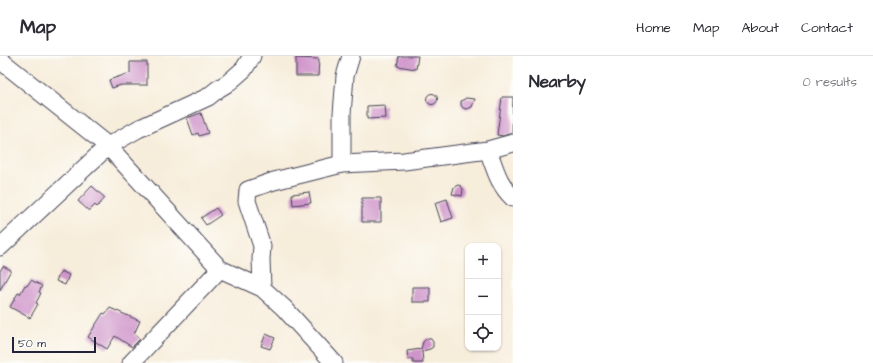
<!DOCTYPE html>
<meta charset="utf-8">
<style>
body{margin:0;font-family:"Architects Daughter",sans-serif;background:#f2f2f3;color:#2b2b33}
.controls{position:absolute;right:12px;bottom:12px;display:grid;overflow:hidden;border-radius:8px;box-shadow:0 1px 3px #0004}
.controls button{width:36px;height:36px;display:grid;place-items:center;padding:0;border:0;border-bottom:1px solid #e1e1e2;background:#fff;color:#2b2b33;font:20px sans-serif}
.scale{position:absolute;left:12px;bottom:10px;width:84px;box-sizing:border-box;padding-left:4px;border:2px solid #22223b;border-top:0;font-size:11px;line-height:14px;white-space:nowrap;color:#22223b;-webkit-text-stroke:3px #fdfcf7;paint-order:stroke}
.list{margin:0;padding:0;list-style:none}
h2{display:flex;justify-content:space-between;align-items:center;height:52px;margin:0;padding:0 16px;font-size:17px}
h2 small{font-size:13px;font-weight:400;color:#7c7c81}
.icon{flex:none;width:22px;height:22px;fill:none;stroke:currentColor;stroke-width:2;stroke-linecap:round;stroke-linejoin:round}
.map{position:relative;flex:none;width:513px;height:307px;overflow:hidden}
header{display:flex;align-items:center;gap:24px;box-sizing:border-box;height:56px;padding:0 20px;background:#fff;border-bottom:1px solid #e1e1e2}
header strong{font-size:19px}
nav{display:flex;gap:22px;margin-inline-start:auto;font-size:14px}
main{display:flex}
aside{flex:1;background:#fff}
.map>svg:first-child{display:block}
.building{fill:#cf94cb}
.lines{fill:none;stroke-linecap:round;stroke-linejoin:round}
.minor-casing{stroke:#424053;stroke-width:19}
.minor{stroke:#fff;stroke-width:17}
</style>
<header>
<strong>Map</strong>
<nav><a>Home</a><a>Map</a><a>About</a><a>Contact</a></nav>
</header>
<main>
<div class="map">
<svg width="513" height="307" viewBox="0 0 513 307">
<rect width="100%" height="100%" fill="#fdfcf7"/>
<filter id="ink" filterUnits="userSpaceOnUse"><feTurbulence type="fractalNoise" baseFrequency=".025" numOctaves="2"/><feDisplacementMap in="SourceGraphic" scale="8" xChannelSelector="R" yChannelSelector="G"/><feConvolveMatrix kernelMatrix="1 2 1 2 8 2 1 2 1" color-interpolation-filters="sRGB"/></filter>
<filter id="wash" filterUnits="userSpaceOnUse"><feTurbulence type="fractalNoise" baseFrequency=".012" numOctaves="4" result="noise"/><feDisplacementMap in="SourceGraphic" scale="16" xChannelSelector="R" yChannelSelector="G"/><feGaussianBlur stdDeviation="0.9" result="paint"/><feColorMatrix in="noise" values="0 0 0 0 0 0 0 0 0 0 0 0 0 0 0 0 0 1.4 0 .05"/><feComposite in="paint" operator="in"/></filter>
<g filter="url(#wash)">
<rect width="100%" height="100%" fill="#f7eddb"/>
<g id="blocks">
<!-- building -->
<path class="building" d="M 399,0 L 418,0 L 416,13 L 397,10 Z
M 296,2 L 319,3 L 318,20 L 296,20 Z
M 130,6 L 147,6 L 147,29 L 121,29 L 112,32 L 109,24 L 130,17 Z
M426.5 43a5.5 5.5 0 1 1 11 0a5.5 5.5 0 1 1-11 0Z
M 502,41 L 513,41 L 512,77 L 503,80 L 497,79 Z
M 466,42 L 475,43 L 472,51 L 467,53 L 463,52 L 461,49 L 461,45 Z
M 385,49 L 386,62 L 367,63 L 367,50 Z
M 201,57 L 208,77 L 199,80 L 198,77 L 193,79 L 187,62 Z
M 458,129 L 461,130 L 463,133 L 462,140 L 452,138 L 454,131 Z
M 92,130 L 105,142 L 97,151 L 95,149 L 89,155 L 78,145 Z
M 309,136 L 311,147 L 293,149 L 292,138 Z
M 362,142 L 381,142 L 381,166 L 362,166 Z
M 447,143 L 453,162 L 441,166 L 435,147 Z
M 216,152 L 221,159 L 206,169 L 201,162 Z
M 3,210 L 11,214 L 0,234 L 0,215 Z
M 61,215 L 69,219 L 65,229 L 56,225 Z
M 31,224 L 42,230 L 39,236 L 41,237 L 36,247 L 38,248 L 30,262 L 10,251 L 18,237 L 20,238 L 25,229 L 27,230 Z
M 412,231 L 430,231 L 430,246 L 412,246 Z
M 110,252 L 140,265 L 134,278 L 140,283 L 132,291 L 115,280 L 107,293 L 88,281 L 103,257 L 105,258 Z
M 266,278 L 275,282 L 270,293 L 261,290 Z
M 427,282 L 431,283 L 433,286 L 433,291 L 430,293 L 422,295 L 423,307 L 413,307 L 413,303 L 408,303 L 407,295 L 421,293 L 423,286 Z"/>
</g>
</g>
<g filter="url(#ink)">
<use href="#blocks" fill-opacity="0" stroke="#424053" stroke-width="1"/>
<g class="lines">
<!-- minor casing -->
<g class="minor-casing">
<path id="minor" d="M 0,4 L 108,90 L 220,213 L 262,232 L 284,252 L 334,307
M 488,94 C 495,112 498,128 513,142
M 342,108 L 342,58 L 345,20 L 351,0
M 0,191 L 108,90 L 138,73 L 208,41 L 218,33 L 228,27 L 244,13 L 252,0
M 262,232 L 261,203 L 262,190 L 247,145 L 248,134 L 274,125 L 342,108 L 404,105 L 488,94 L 513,87
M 131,307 L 220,213"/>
</g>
<!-- minor -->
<use href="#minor" class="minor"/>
</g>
</g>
</svg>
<div class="controls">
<button>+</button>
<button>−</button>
<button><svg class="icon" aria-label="locate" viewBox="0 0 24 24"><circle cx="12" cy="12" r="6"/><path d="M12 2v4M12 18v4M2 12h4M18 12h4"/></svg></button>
</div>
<div class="scale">50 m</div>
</div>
<aside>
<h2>Nearby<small>0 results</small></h2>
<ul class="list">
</ul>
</aside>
</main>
